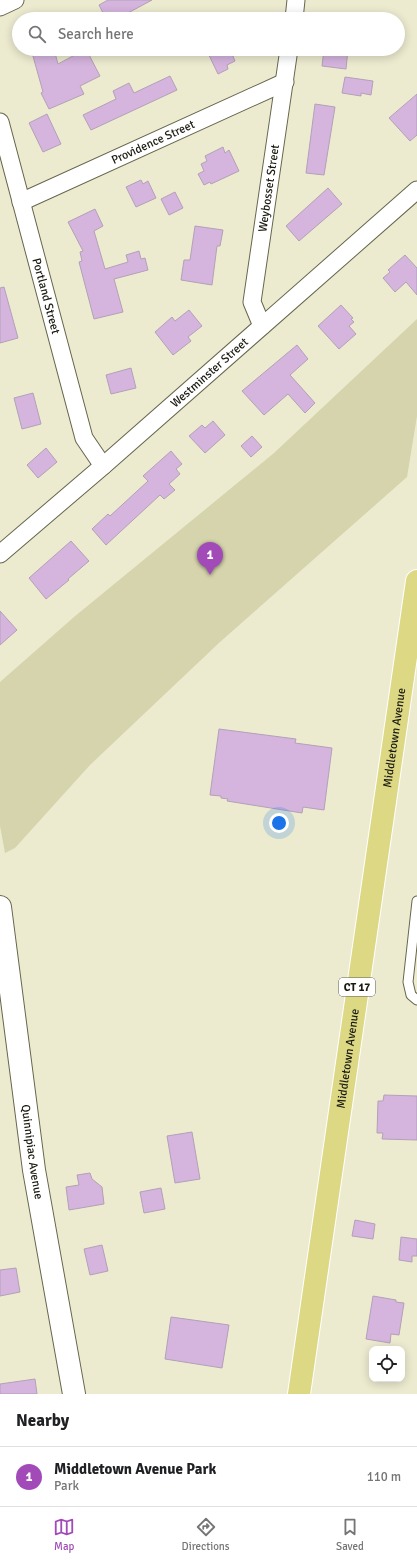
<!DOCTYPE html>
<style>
body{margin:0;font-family:Signika,sans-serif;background:#f6f6f6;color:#202124}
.controls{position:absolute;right:12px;bottom:12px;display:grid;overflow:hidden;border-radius:8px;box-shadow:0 2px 10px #0003}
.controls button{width:36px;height:36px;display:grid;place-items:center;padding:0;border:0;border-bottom:1px solid #e0e0e0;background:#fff;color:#202124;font:20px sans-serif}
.you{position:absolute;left:279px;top:823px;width:14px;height:14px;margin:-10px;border:3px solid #fff;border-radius:50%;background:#1a73e8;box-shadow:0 0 0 6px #1a73e833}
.badge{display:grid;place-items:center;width:26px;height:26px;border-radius:50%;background:#a24bb8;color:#fff;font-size:13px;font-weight:700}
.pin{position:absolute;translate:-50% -33px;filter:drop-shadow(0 1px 2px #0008)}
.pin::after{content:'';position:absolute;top:21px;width:14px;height:12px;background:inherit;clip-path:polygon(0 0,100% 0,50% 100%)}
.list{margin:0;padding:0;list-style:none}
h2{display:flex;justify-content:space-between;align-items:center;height:52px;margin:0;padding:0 16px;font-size:17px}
h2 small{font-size:13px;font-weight:400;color:#757577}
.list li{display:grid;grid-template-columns:26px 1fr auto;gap:12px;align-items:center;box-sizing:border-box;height:60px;padding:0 16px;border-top:1px solid #e0e0e0}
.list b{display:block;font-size:15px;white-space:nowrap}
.list p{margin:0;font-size:13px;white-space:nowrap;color:#757577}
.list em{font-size:13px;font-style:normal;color:#757577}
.icon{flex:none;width:22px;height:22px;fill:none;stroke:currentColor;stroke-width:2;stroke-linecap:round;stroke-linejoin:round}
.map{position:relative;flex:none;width:417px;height:1394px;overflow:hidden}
.search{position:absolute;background:#fff;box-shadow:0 2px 10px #0003;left:12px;right:12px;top:12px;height:44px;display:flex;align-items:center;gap:10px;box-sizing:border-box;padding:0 14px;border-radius:22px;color:#757577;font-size:15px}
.sheet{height:112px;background:#fff}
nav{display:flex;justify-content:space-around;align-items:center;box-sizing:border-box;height:56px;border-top:1px solid #e0e0e0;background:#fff;font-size:11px;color:#757577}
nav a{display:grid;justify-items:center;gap:2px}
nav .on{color:#a24bb8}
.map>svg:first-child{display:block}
.green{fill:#d5d4ac}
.building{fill:#d5b4de;stroke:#b2a1b7}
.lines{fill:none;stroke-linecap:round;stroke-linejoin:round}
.service-casing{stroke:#66654d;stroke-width:11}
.minor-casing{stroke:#66654d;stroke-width:19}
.secondary-casing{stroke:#66654d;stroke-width:24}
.primary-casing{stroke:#fff;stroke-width:24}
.service{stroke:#fff;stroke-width:9}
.minor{stroke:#fff;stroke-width:17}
.secondary{stroke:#fff;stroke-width:22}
.primary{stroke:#ddd883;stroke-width:22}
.labels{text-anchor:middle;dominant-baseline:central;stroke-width:3.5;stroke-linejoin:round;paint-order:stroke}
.shield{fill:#fff;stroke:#5f5f58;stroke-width:1}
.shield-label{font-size:11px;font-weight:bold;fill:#1b1a11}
.street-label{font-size:12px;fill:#1b1a11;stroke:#fff}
</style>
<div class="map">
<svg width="417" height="1394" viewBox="0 0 417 1394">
<rect width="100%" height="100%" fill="#ecebd0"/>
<!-- green -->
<path class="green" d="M 417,319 L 417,416 L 407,477 L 220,642 L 90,765 L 15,848 L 5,853 L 0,826 L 0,682 L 74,617 L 274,453 Z"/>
<!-- building -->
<path class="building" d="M 108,0 L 152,0 L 128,13 L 131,19 L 106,19 L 99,5 Z
M 31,49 L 54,49 L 58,64 L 86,49 L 100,76 L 80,86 L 84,94 L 49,109 L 41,93 L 43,92 Z
M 206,49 L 230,49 L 235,61 L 227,65 L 228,69 L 218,74 Z
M 324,49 L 348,49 L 346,69 L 322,66 Z
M 170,76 L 177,90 L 91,130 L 83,115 L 116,99 L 113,91 L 129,83 L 134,93 Z
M 345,77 L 373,81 L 371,95 L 361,93 L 361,96 L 342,93 Z
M 417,94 L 417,135 L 410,141 L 389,118 Z
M 315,104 L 335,107 L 324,175 L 306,173 Z
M 47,114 L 61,144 L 43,152 L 29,123 Z
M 223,147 L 225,153 L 229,150 L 239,171 L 211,184 L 210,182 L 204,185 L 198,174 L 204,171 L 201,164 L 207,161 L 205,156 Z
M 141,180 L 143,184 L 148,181 L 156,198 L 136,207 L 126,187 Z
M 328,188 L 342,204 L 299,241 L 286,226 Z
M 175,192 L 183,208 L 169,215 L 161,199 Z
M 95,209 L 103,226 L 94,231 L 105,269 L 128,262 L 126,255 L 139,251 L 141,259 L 145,258 L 148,270 L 114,279 L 123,312 L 94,319 L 79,262 L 82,261 L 80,252 L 83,251 L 68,222 Z
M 195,226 L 223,230 L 220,246 L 217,246 L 212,285 L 181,280 L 184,260 L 190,260 Z
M 405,255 L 417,268 L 417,295 L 406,282 L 395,292 L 383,278 L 390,272 L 388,270 Z
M 4,287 L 18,338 L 0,343 L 0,288 Z
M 341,305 L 353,318 L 351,319 L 354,322 L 349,326 L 356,334 L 339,349 L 318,326 Z
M 189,310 L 202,326 L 188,337 L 191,341 L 173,355 L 155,332 L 172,317 L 175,321 Z
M 297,345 L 308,359 L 290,375 L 315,403 L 305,413 L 288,394 L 264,415 L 242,391 Z
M 131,368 L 136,388 L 111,394 L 106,375 Z
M 33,393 L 41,424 L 22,429 L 14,398 Z
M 213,421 L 225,435 L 205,453 L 189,436 L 202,425 L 205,428 Z
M 252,436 L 262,447 L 251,457 L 241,446 Z
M 46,448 L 57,462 L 38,478 L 27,465 Z
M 171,451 L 182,464 L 176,469 L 180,474 L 169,484 L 175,490 L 164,499 L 160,495 L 106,545 L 92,529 L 108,514 L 110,516 L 148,481 L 143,476 Z
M 71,541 L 89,561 L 68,579 L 69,580 L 46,599 L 29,578 Z
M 0,611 L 17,630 L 0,645 Z
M 219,729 L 296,739 L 295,743 L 332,748 L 324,810 L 303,807 L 302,813 L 227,801 L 228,799 L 221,798 L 221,796 L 210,795 Z
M 384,1095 L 417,1096 L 417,1140 L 382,1139 L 383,1133 L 377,1133 L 378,1101 L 383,1101 Z
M 192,1132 L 200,1179 L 175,1183 L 167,1136 Z
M 90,1173 L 92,1179 L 102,1187 L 104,1204 L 69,1210 L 66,1187 L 79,1185 L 77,1175 Z
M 161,1188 L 165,1209 L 144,1213 L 140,1192 Z
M 355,1220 L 375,1224 L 373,1239 L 352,1236 Z
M 401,1237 L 417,1239 L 417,1256 L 412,1256 L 412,1262 L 399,1260 Z
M 102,1245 L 108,1271 L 90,1275 L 84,1249 Z
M 16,1268 L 20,1292 L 0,1296 L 0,1270 Z
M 373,1296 L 396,1300 L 396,1302 L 404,1303 L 399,1335 L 391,1334 L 390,1343 L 366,1339 Z
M 171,1317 L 229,1325 L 222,1368 L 165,1359 Z
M 35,1379 L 37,1394 L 0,1394 L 0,1384 Z"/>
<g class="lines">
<!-- service casing -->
<g class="service-casing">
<path id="service" d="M 417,901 L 408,982 L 411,995 L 417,1000"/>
</g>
<!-- minor casing -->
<g class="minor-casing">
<g id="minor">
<path d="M 0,7 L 15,0"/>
<path d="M 294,19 L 296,0"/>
<path id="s1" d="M 0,122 L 84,438 L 103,466"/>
<path id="s2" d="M 21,202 L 285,82"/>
<path id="s3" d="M 262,326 L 252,302 L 289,49"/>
<path id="s4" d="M 0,554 L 103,466 L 417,190"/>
</g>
</g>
<!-- secondary casing -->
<g class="secondary-casing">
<g id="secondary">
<path id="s5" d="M 0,907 L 34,1170 L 74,1394"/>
</g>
</g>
<!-- primary casing -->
<g class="primary-casing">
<g id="primary">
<path id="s6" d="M 299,1394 L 417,581"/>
</g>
</g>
<!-- service -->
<use href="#service" class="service"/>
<!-- minor -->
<use href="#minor" class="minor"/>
<!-- secondary -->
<use href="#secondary" class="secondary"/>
<!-- primary -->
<use href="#primary" class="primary"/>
</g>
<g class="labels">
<!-- shield labels -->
<rect class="shield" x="339" y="978" width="36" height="18" rx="3"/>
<g class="shield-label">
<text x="357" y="987">CT 17</text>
</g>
<!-- street labels -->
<g class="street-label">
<text stroke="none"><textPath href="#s2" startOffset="145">Providence Street</textPath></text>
<text stroke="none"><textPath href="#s3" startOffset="141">Weybosset Street</textPath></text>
<text stroke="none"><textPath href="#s1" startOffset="180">Portland Street</textPath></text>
<text stroke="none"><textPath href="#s4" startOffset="277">Westminster Street</textPath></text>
<text stroke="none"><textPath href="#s6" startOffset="663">Middletown Avenue</textPath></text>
<text stroke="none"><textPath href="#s6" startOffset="339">Middletown Avenue</textPath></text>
<text stroke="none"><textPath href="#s5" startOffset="247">Quinnipiac Avenue</textPath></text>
</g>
</g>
</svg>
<div class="controls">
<button><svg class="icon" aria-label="locate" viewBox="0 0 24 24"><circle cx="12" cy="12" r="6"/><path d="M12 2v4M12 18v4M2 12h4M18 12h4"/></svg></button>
</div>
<div class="you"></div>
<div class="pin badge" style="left:210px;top:575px">1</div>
<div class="search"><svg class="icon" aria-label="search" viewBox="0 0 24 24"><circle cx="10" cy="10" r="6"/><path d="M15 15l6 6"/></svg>Search here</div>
</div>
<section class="sheet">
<h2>Nearby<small></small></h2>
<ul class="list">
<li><span class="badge">1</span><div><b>Middletown Avenue Park</b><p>Park</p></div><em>110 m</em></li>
</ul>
</section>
<nav>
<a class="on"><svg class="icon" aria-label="map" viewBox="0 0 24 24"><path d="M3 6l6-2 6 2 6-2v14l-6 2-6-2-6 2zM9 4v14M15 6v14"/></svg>Map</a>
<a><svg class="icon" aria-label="directions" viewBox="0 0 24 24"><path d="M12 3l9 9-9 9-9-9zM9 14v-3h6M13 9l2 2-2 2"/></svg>Directions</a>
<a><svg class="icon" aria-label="saved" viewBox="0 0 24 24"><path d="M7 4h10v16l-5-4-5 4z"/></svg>Saved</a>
</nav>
